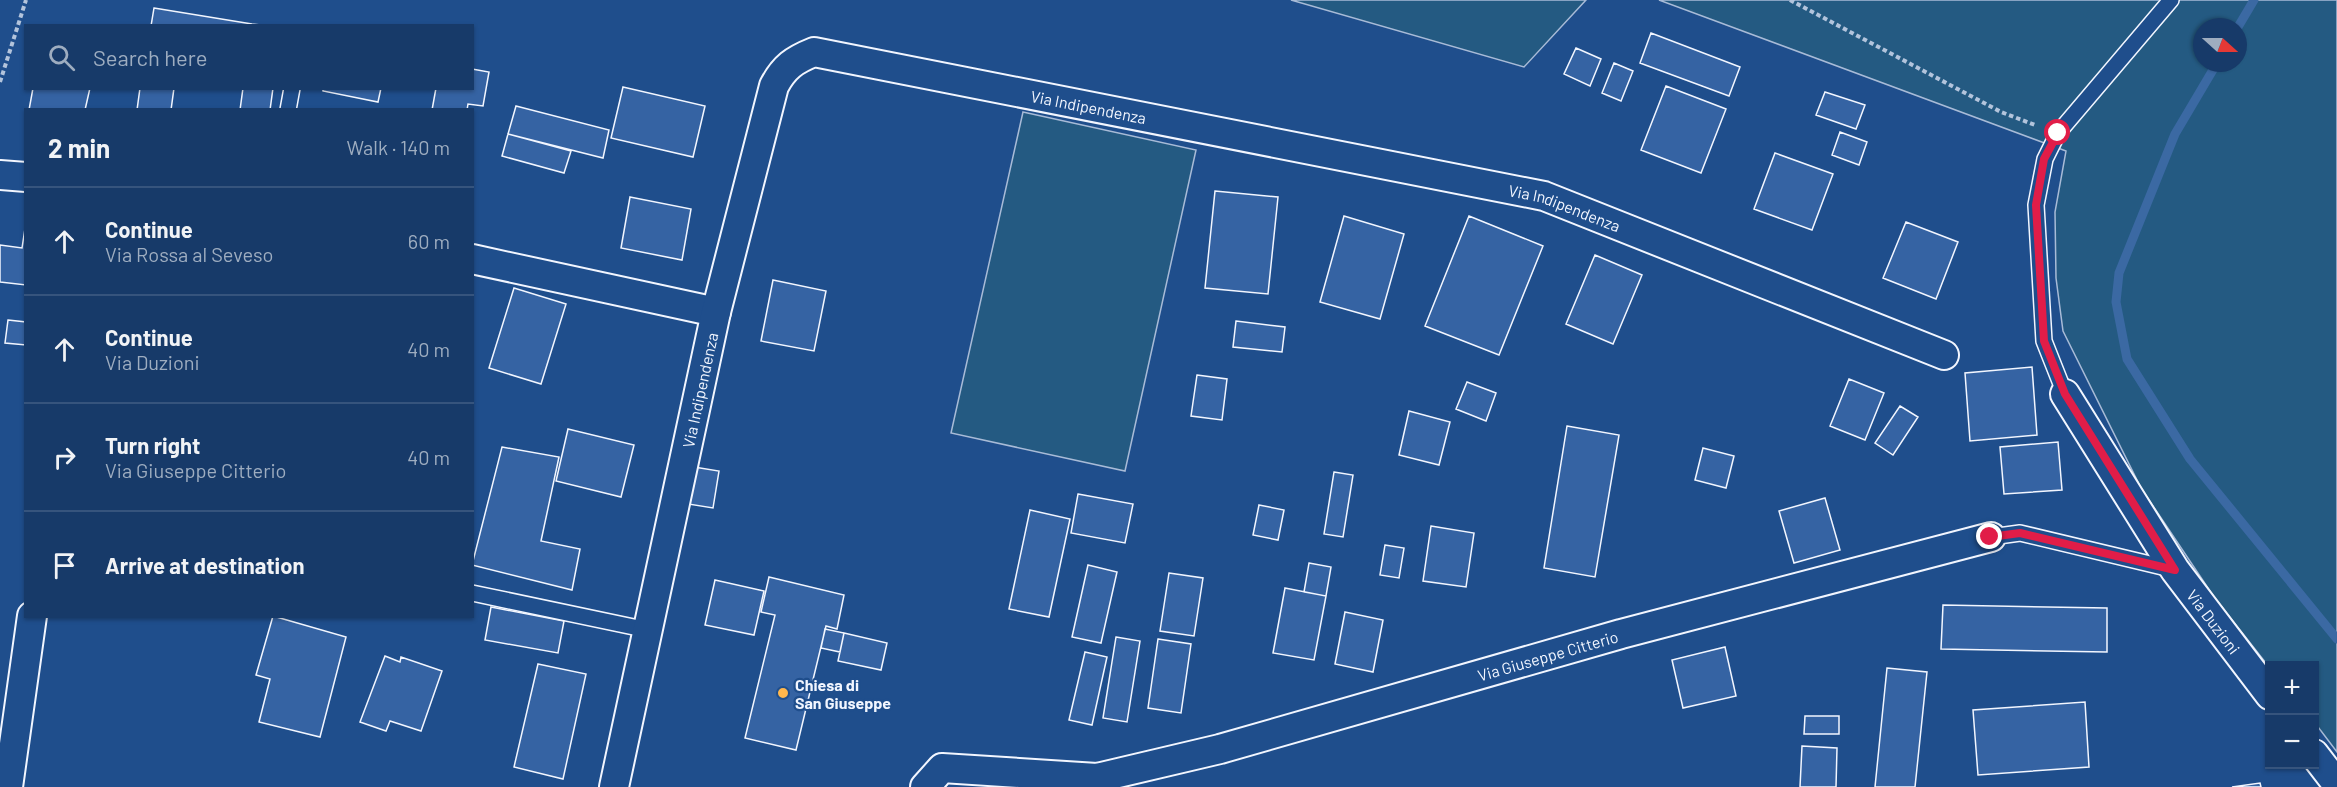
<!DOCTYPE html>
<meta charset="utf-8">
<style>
body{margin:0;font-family:Barlow,sans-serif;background:#244571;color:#f1f3f6}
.controls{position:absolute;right:18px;bottom:18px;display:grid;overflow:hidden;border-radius:0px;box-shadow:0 2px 4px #0004}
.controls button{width:54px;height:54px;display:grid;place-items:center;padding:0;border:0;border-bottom:2px solid #36547d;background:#173a69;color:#f1f3f6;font:30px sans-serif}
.compass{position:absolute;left:2193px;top:18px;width:54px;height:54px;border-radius:50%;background:#173a69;box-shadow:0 2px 4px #0004;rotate:111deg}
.stop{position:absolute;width:18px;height:18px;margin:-14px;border:4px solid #e11d48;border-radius:50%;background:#fff}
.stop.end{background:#e11d48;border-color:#fff;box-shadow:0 2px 6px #0008}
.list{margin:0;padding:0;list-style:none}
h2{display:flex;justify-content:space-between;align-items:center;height:78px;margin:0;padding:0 24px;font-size:26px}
h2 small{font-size:20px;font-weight:400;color:#9eadc0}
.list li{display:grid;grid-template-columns:39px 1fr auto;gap:18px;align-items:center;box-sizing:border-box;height:108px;padding:0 24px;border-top:2px solid #36547d}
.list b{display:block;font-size:22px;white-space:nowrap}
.list p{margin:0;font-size:20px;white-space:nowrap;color:#9eadc0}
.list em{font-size:20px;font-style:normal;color:#9eadc0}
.icon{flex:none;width:33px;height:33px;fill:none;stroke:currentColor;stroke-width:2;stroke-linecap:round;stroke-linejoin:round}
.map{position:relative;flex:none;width:2337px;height:787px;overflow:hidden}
.search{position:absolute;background:#173a69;box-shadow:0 2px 4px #0004;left:24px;top:24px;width:450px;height:66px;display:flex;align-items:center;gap:15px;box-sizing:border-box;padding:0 21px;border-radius:0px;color:#9eadc0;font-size:22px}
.panel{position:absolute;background:#173a69;box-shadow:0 2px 4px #0004;left:24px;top:108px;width:450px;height:510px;border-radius:0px}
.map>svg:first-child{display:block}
.green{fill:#245a82;stroke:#a8bbd7;stroke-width:1.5;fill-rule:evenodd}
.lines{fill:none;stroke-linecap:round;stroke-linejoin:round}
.stream{stroke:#3b69a3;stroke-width:9}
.building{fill:#3563a3;stroke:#f2f6ff;stroke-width:1.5}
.service-casing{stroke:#f2f6ff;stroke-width:18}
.minor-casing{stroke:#f2f6ff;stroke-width:32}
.path{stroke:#b3c4dc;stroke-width:4;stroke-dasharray:4.5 3;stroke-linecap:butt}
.service{stroke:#1f4e8c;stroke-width:15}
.minor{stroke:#1f4e8c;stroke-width:28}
.route{stroke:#e11d48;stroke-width:8}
.poi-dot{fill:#ffb74d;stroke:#1f4e8c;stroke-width:2}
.labels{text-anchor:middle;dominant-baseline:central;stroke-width:4.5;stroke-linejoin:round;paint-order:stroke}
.street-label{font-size:16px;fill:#f2f6ff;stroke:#1f4e8c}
.poi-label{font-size:16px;font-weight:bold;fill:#f2f6ff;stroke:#1f4e8c;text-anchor:start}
</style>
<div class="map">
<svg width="2337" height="787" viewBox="0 0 2337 787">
<rect width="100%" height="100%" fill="#1f4e8c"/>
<!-- green -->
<path class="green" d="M 1291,0 L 1586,0 L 1524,67 Z
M 1659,0 L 2337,0 L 2337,752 L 2315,723 L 2314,666 L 2269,667 L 2214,597 L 2141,488 L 2063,331 L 2056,278 L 2055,212 L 2066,151 ZM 2202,27 L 2238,27 L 2238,63 L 2202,63 Z
M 1023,112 L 1196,150 L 1125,471 L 951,433 Z"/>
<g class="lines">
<!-- stream -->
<path class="stream" d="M 2238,27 L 2254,0
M 2217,63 L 2175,134 L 2119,273 L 2116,302 L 2127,359 L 2190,459 L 2337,639"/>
</g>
<!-- building -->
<path class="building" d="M 154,8 L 252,24 L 271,26 L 151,26 Z
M 1651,33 L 1740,67 L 1729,96 L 1640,63 Z
M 1576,48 L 1601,59 L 1590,86 L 1564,74 Z
M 1614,63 L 1633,71 L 1621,101 L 1602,93 Z
M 472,69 L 489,72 L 483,106 L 468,104 L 467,110 L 432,110 L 436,88 L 472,88 Z
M 1666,86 L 1726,109 L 1701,173 L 1641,150 Z
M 623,87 L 705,106 L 693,157 L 611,138 Z
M 33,88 L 90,88 L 85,110 L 29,110 Z
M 140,88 L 174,88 L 171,110 L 137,110 Z
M 243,88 L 273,88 L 270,110 L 240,110 Z
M 323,88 L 381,88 L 378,102 L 323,91 Z
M 1825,92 L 1865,105 L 1856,129 L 1816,115 Z
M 516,106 L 609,130 L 603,158 L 508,134 Z
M 1840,132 L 1867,142 L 1859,165 L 1832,155 Z
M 508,134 L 571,151 L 564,173 L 502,156 Z
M 1775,153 L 1833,174 L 1812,230 L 1754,209 Z
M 1215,191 L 1278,197 L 1268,294 L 1205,288 Z
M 630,197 L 691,209 L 682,260 L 621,248 Z
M 1344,216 L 1404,234 L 1380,319 L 1320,302 Z
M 1469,216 L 1543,246 L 1499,355 L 1425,326 Z
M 26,222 L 26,285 L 0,282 L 0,245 L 22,248 Z
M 1906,222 L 1958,242 L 1936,299 L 1883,278 Z
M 1595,255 L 1642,275 L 1613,344 L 1566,324 Z
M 773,280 L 826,291 L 814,351 L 761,341 Z
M 514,288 L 566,304 L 541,384 L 489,368 Z
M 8,320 L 26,322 L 26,345 L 5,343 Z
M 1236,321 L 1285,327 L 1282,352 L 1233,347 Z
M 2032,367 L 2037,435 L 1970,441 L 1965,373 Z
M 1197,375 L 1227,379 L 1222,420 L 1191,416 Z
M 1849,379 L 1884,393 L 1865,440 L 1830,426 Z
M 1467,382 L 1496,393 L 1486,421 L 1456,409 Z
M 1900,406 L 1918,417 L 1893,455 L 1875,443 Z
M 1409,411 L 1450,422 L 1439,465 L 1399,455 Z
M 1567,426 L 1619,435 L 1595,577 L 1544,568 Z
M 568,429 L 634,445 L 621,497 L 556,481 Z
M 2058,442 L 2062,490 L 2004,494 L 2000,447 Z
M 502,447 L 559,457 L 541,541 L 580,549 L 572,590 L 472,565 Z
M 1703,448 L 1734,456 L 1726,488 L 1695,480 Z
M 694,467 L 719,471 L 713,508 L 688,504 Z
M 1334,472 L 1353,475 L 1343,537 L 1324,534 Z
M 1078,494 L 1133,504 L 1125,543 L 1071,533 Z
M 1825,498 L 1840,550 L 1794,563 L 1779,511 Z
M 1259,505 L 1284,510 L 1278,540 L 1253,535 Z
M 1030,510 L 1070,519 L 1049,617 L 1009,609 Z
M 1431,526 L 1474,533 L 1466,587 L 1423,581 Z
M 1385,545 L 1404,548 L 1399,578 L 1380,575 Z
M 1309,563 L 1331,567 L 1326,596 L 1304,592 Z
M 1088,565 L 1117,572 L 1101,643 L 1072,637 Z
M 1169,573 L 1203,578 L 1194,636 L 1160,631 Z
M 769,577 L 844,595 L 837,629 L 826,626 L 796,750 L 745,738 L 775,615 L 761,612 Z
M 715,580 L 764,591 L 754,635 L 705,625 Z
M 1285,588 L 1326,596 L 1314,660 L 1273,653 Z
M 1943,605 L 2107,608 L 2107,652 L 1941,649 Z
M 491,607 L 564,621 L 558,653 L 485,640 Z
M 1345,612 L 1383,620 L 1373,672 L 1335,664 Z
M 273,616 L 346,637 L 320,737 L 259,722 L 270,679 L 256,675 Z
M 825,629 L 844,633 L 840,652 L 821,648 Z
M 844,633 L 887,643 L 881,670 L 838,661 Z
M 1116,637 L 1140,641 L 1127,722 L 1103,718 Z
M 1158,639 L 1191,644 L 1181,713 L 1148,708 Z
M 1725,647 L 1736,696 L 1683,708 L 1672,660 Z
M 1085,652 L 1107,657 L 1092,725 L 1069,720 Z
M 385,656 L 400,662 L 401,657 L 442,671 L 421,731 L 390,721 L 386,731 L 360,722 Z
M 538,664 L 586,674 L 563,779 L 514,767 Z
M 1887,668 L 1927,672 L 1915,787 L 1875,787 Z
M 2085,702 L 2089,767 L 1978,775 L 1973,710 Z
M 1805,716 L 1839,716 L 1839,734 L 1804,734 Z
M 1802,746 L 1837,748 L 1836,787 L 1800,787 Z
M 2260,783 L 2261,787 L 2232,787 Z"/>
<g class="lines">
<!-- service casing -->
<g class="service-casing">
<path id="service" d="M 288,110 L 292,88
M 2065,394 L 2044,341 L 2036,205 L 2045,159 L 2058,133 L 2171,0
M 1991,537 L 2020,533 L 2175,570
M 472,593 L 648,630"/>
</g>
<!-- minor casing -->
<g class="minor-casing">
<g id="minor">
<path d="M 0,175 L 26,177"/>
<path d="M 472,259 L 716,312"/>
<path id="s1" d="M 2065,394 L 2175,570 L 2270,695"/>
<path d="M 2314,754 L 2337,784"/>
<path d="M 8,787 L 32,616"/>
<path id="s2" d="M 614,787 L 716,312 L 774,86 C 784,67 794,60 814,52 L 1544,196 L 1944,355"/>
<path id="s3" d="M 925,787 L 942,768 L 1097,778 L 1220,749 L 1621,634 L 1991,537"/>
</g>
</g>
<!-- path -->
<path class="path" d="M 1790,0 L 2001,112 L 2035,125
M 0,82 L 26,0"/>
<!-- service -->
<use href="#service" class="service"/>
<!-- minor -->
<use href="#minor" class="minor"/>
</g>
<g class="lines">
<!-- route -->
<path class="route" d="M 1990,537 L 2020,533 L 2175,570 L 2065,394 L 2044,341 L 2036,205 L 2044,159 L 2058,133"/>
</g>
<!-- markers -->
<circle class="poi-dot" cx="783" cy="693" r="6"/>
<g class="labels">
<!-- street labels -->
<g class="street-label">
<text stroke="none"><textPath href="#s2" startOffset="1053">Via Indipendenza</textPath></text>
<text stroke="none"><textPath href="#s2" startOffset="1540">Via Indipendenza</textPath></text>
<text stroke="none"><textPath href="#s2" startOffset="406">Via Indipendenza</textPath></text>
<text stroke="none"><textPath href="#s1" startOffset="272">Via Duzioni</textPath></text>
<text stroke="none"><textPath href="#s3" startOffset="648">Via Giuseppe Citterio</textPath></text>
</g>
<!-- poi labels -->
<g class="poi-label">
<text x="795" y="684">Chiesa di<tspan x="795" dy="18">San Giuseppe</tspan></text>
</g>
</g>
</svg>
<div class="controls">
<button>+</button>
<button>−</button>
</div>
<svg class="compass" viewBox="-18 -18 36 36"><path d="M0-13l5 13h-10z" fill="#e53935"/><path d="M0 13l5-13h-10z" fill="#9eadc0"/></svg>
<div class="stop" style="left:2058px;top:133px"></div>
<div class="stop end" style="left:1990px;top:537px"></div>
<div class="search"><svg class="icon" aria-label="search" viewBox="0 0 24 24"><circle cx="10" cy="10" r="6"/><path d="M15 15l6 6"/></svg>Search here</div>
<section class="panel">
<h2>2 min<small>Walk · 140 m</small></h2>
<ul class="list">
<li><svg class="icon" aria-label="ahead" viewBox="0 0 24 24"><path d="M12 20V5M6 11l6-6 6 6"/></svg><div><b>Continue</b><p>Via Rossa al Seveso</p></div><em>60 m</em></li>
<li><svg class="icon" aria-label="ahead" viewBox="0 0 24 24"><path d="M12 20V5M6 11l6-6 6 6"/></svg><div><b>Continue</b><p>Via Duzioni</p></div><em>40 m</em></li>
<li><svg class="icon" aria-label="right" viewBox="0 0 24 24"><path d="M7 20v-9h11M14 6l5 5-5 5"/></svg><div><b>Turn right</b><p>Via Giuseppe Citterio</p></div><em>40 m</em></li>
<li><svg class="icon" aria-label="arrive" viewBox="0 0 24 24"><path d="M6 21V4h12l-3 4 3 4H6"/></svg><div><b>Arrive at destination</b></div></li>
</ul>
</section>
</div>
